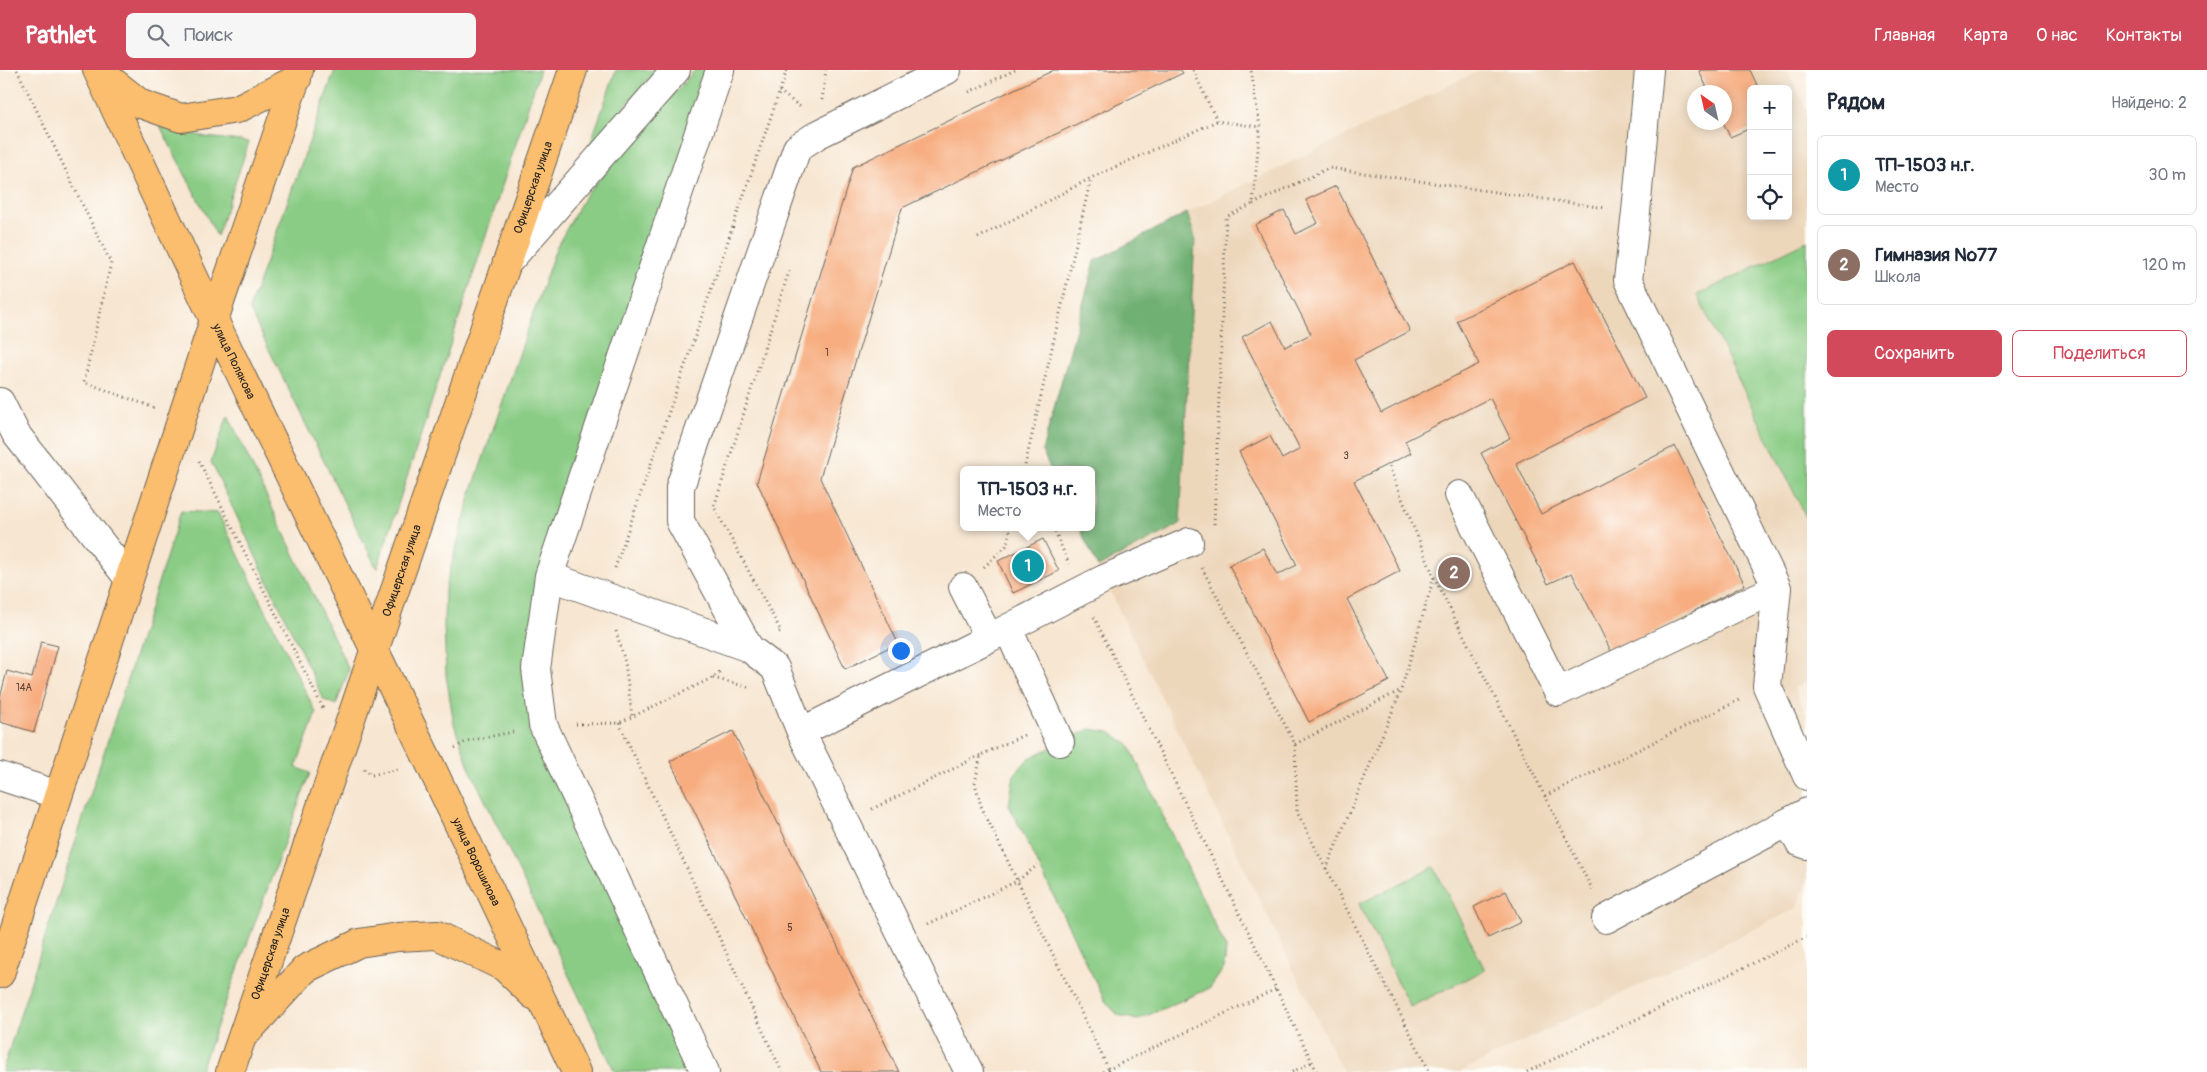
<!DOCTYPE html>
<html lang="ru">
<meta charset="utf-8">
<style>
body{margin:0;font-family:Pangolin,sans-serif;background:#f6f6f7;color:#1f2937}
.controls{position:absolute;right:15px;top:15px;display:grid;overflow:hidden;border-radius:8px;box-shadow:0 2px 12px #0003}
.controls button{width:45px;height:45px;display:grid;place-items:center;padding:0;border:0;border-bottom:1px solid #e0e1e3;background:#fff;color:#1f2937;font:25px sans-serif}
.compass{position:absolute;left:1687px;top:15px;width:45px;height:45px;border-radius:50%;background:#fff;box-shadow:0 2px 12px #0003;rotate:326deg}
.you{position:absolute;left:900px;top:580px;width:18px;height:18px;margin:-12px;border:4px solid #fff;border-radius:50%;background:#1a73e8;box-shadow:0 0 0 8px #1a73e833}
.badge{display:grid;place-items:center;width:32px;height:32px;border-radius:50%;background:#d1495b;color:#fff;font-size:16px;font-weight:700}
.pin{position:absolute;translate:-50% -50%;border:2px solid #fff;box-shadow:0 1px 5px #0006}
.popup{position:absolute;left:960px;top:396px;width:135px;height:65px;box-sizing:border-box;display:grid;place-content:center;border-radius:8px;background:#fff;filter:drop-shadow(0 1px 4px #0005);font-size:16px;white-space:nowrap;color:#747a83}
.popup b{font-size:19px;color:#1f2937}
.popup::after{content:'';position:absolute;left:50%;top:100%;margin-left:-10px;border:10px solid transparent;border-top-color:#fff}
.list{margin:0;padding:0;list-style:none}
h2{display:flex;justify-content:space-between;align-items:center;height:65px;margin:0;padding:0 20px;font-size:21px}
h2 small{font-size:16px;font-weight:400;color:#747a83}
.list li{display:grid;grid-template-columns:32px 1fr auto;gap:15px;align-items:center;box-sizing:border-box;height:80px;margin:0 10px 10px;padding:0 10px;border:1px solid #e0e1e3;border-radius:8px}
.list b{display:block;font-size:19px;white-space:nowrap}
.list p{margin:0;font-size:16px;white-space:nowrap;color:#747a83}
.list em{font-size:16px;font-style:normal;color:#747a83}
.actions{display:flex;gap:10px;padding:15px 20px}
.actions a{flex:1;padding:11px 0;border:1px solid #d1495b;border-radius:8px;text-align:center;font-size:18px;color:#d1495b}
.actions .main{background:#d1495b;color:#fff}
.icon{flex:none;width:28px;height:28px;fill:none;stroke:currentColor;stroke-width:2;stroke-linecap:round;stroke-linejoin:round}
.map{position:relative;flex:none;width:1807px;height:1002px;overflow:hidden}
header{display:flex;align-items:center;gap:30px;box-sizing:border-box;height:70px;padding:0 25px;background:#d1495b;color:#fff}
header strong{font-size:24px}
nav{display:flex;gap:28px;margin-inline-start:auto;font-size:18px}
.search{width:350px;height:45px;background:#f6f6f7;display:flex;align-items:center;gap:12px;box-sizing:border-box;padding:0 18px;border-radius:8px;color:#747a83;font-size:19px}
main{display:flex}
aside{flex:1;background:#fff}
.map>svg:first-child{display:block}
.built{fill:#edd7bb;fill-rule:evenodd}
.green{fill:#8acc85;stroke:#537450}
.forest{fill:#6fb072;stroke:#466647}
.building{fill:#f7ad80}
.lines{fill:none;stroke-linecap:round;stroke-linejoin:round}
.minor-casing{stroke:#69635b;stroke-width:30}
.major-casing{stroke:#69635b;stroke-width:30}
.path{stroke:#69635b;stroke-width:3;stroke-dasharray:1 4;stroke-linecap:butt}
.minor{stroke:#fff;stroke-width:28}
.major{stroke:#fbbd6e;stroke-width:28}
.labels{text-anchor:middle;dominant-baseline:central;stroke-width:4;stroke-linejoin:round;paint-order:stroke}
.number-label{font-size:10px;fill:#534035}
.street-label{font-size:12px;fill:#1c1c1c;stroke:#fdfcf7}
</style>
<header>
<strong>Pathlet</strong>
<div class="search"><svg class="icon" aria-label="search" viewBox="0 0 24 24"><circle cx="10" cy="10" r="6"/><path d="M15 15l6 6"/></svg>Поиск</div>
<nav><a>Главная</a><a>Карта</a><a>О нас</a><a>Контакты</a></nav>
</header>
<main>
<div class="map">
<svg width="1807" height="1002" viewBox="0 0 1807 1002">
<rect width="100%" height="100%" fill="#fdfcf7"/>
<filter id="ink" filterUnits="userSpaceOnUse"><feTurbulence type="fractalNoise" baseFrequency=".02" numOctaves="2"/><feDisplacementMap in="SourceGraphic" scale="10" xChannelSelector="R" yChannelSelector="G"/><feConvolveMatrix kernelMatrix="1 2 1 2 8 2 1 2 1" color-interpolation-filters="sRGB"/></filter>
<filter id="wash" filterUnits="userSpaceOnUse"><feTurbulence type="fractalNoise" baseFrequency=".0096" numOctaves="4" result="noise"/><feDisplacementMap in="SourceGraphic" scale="20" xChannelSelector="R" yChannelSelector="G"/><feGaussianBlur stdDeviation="1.12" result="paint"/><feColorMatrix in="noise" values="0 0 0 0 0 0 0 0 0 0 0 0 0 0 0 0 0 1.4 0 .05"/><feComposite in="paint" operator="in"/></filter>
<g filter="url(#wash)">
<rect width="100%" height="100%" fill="#f7e6d1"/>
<!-- built -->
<path class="built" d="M 1480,0 L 1787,0 L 1807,40 L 1807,611 L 1794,618 L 1807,646 L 1807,809 L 1797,838 L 1460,1002 L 1343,1002 L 1079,457 L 1092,457 L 1092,400 L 1051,400 L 1042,381 L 1095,191 L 1187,143 ZM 1751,19 L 1788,19 L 1788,146 L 1751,146 ZM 1694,22 L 1724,22 L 1724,52 L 1694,52 Z"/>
<!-- green -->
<path class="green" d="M 335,0 L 540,0 L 377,499 L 249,239 Z
M 616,0 L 656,0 L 588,80 Z
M 695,0 L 710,0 L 525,609 L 699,1002 L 615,1002 L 470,699 L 454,654 L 446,605 L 444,555 L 445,519 L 471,423 L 556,178 L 585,126 Z
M 160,56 L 206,67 L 249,72 L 217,166 Z
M 1807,171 L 1807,449 L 1697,225 Z
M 228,345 L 349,600 L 336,635 L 324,630 L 211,392 Z
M 181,441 L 218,443 L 316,643 L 296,697 L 310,703 L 200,1002 L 2,1002 Z
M 1090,659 L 1110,662 L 1129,675 L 1226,878 L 1224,898 L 1210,918 L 1137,950 L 1118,945 L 1105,931 L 1009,735 L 1014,705 L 1029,688 Z
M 1434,797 L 1485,900 L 1410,937 L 1359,834 Z"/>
<!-- forest -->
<path class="forest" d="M 1187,143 L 1195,168 L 1180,454 L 1098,497 L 1079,457 L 1092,457 L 1092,400 L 1051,400 L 1042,381 L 1095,191 Z"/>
<g id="blocks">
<!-- building -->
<path class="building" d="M 1054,0 L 1181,0 L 1183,3 L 902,138 L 820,408 L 898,573 L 845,599 L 757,412 L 853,97 Z
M 1702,0 L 1750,0 L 1759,19 L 1751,19 L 1751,58 L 1730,67 L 1723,52 L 1724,22 L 1709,22 L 1699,1 Z
M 1336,116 L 1410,261 L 1354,290 L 1381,343 L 1479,294 L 1457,251 L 1575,191 L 1645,328 L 1516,393 L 1541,444 L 1675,376 L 1745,515 L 1612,583 L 1572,503 L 1548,514 L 1481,383 L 1510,368 L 1490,328 L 1405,371 L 1411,383 L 1354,411 L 1400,501 L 1347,529 L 1389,611 L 1309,652 L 1229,495 L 1263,478 L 1277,505 L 1297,495 L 1239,382 L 1270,366 L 1282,389 L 1300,379 L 1242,267 L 1272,251 L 1285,277 L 1311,264 L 1255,155 L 1284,140 L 1296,164 L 1318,153 L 1306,130 Z
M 1043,469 L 1059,501 L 1013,523 L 998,491 Z
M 41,572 L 58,576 L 34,662 L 0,652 L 0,628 L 7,601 L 32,608 Z
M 733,661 L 749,694 L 899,1002 L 821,1002 L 670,691 Z
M 1506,821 L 1521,852 L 1488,868 L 1474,837 Z"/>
</g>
</g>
<g filter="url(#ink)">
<use href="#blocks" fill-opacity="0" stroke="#69635b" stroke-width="1"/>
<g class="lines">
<!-- minor casing -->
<g class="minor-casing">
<path id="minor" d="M 1649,0 L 1636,142 L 1628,210 L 1777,518 L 1767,616 L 1807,706
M 507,193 L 676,0
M 0,332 L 16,364 L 129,509
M 1459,425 L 1558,622 L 1777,518
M 549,506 L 749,578 L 775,598 L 801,662 L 969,1002
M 1008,559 L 1060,672
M 989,568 L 1104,509 L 1189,472
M 749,578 L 680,451 L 680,417 L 797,78 L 817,65 L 947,0
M 801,662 L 989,568 L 963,517
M 0,706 L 58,725
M 1788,752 L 1799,772 L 1807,775
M 1606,849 L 1807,742
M 705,1002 L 543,655 L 536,599 L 549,506 L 720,0"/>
</g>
<!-- major casing -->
<g class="major-casing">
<g id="major">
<path id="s1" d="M 97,0 L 214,250 L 429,692 L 576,1002"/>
<path d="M 102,3 L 141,34 L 181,48 L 237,39 L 297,9"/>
<path d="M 0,904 L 214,250 L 299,0"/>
<path d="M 248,961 L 305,899 L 359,873 L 398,867 L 437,865 L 504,897 L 533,925"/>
<path id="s2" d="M 230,1002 L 573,0"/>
</g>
</g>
<!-- path -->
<path class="path" d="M 17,0 L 111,193 L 84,312 L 155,338
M 1193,0 L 1217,51
M 779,21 L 802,38
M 969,22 L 1015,0
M 822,30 L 826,0
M 1253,134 L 1329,98 L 1606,138
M 978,168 L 1091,108 L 1217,51 L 1260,57
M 199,391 L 323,638
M 1024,400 L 1091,108
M 1214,454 L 1226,147 L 1253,134 L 1260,57 L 1251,0
M 1053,457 L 1069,494
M 984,497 L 1006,476 L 1011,457
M 615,498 L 787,0
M 1202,498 L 1295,674 L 1297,742 L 1430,1002
M 1434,507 L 1594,823
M 1094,547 L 1317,1002
M 616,561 L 625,592 L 632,647
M 779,562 L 781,561 L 714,437 L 789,201
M 713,608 L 748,617
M 619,653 L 782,1002
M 576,654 L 619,653 L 712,608 L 722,600
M 1024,665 L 981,685 L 975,713 L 981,736 L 1110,1002
M 1295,674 L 1401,620 L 1434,507 L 1388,394
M 455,678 L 467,671 L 513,662
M 364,699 L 372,705 L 400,699
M 1545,726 L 1739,630
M 872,739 L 981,685
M 1326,799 L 1401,621
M 928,854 L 1017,811 L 1038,795
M 1103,1002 L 1276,919
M 1292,1002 L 1312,992
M 1527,1002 L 1807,867"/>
<!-- minor -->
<use href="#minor" class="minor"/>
<!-- major -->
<use href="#major" class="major"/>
</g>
</g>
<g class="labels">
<!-- number labels -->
<g class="number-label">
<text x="827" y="283">1</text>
<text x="1346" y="386">3</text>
<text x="24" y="618">14А</text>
<text x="790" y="858">5</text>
</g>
<!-- street labels -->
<g class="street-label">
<text stroke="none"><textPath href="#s2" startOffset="935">Офицерская улица</textPath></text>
<text stroke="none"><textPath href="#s1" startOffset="322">улица Полякова</textPath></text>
<text stroke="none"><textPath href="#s2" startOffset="530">Офицерская улица</textPath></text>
<text stroke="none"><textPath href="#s1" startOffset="878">улица Ворошилова</textPath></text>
<text stroke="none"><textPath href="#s2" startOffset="125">Офицерская улица</textPath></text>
</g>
</g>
</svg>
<div class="controls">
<button>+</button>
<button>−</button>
<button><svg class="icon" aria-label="locate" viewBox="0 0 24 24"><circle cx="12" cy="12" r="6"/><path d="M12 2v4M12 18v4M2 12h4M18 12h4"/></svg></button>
</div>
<svg class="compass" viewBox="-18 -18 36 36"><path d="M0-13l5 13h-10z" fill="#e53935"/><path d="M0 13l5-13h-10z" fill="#747a83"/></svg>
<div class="you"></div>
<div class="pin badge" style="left:1028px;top:496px;background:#0f9aa8">1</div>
<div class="popup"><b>ТП-1503 н.г.</b>Место</div>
<div class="pin badge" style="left:1454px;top:503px;background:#8d6e63">2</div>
</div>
<aside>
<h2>Рядом<small>Найдено: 2</small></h2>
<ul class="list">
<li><span class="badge" style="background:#0f9aa8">1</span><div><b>ТП-1503 н.г.</b><p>Место</p></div><em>30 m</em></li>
<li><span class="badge" style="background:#8d6e63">2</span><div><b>Гимназия №77</b><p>Школа</p></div><em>120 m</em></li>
</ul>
<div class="actions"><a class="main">Сохранить</a><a>Поделиться</a></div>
</aside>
</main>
